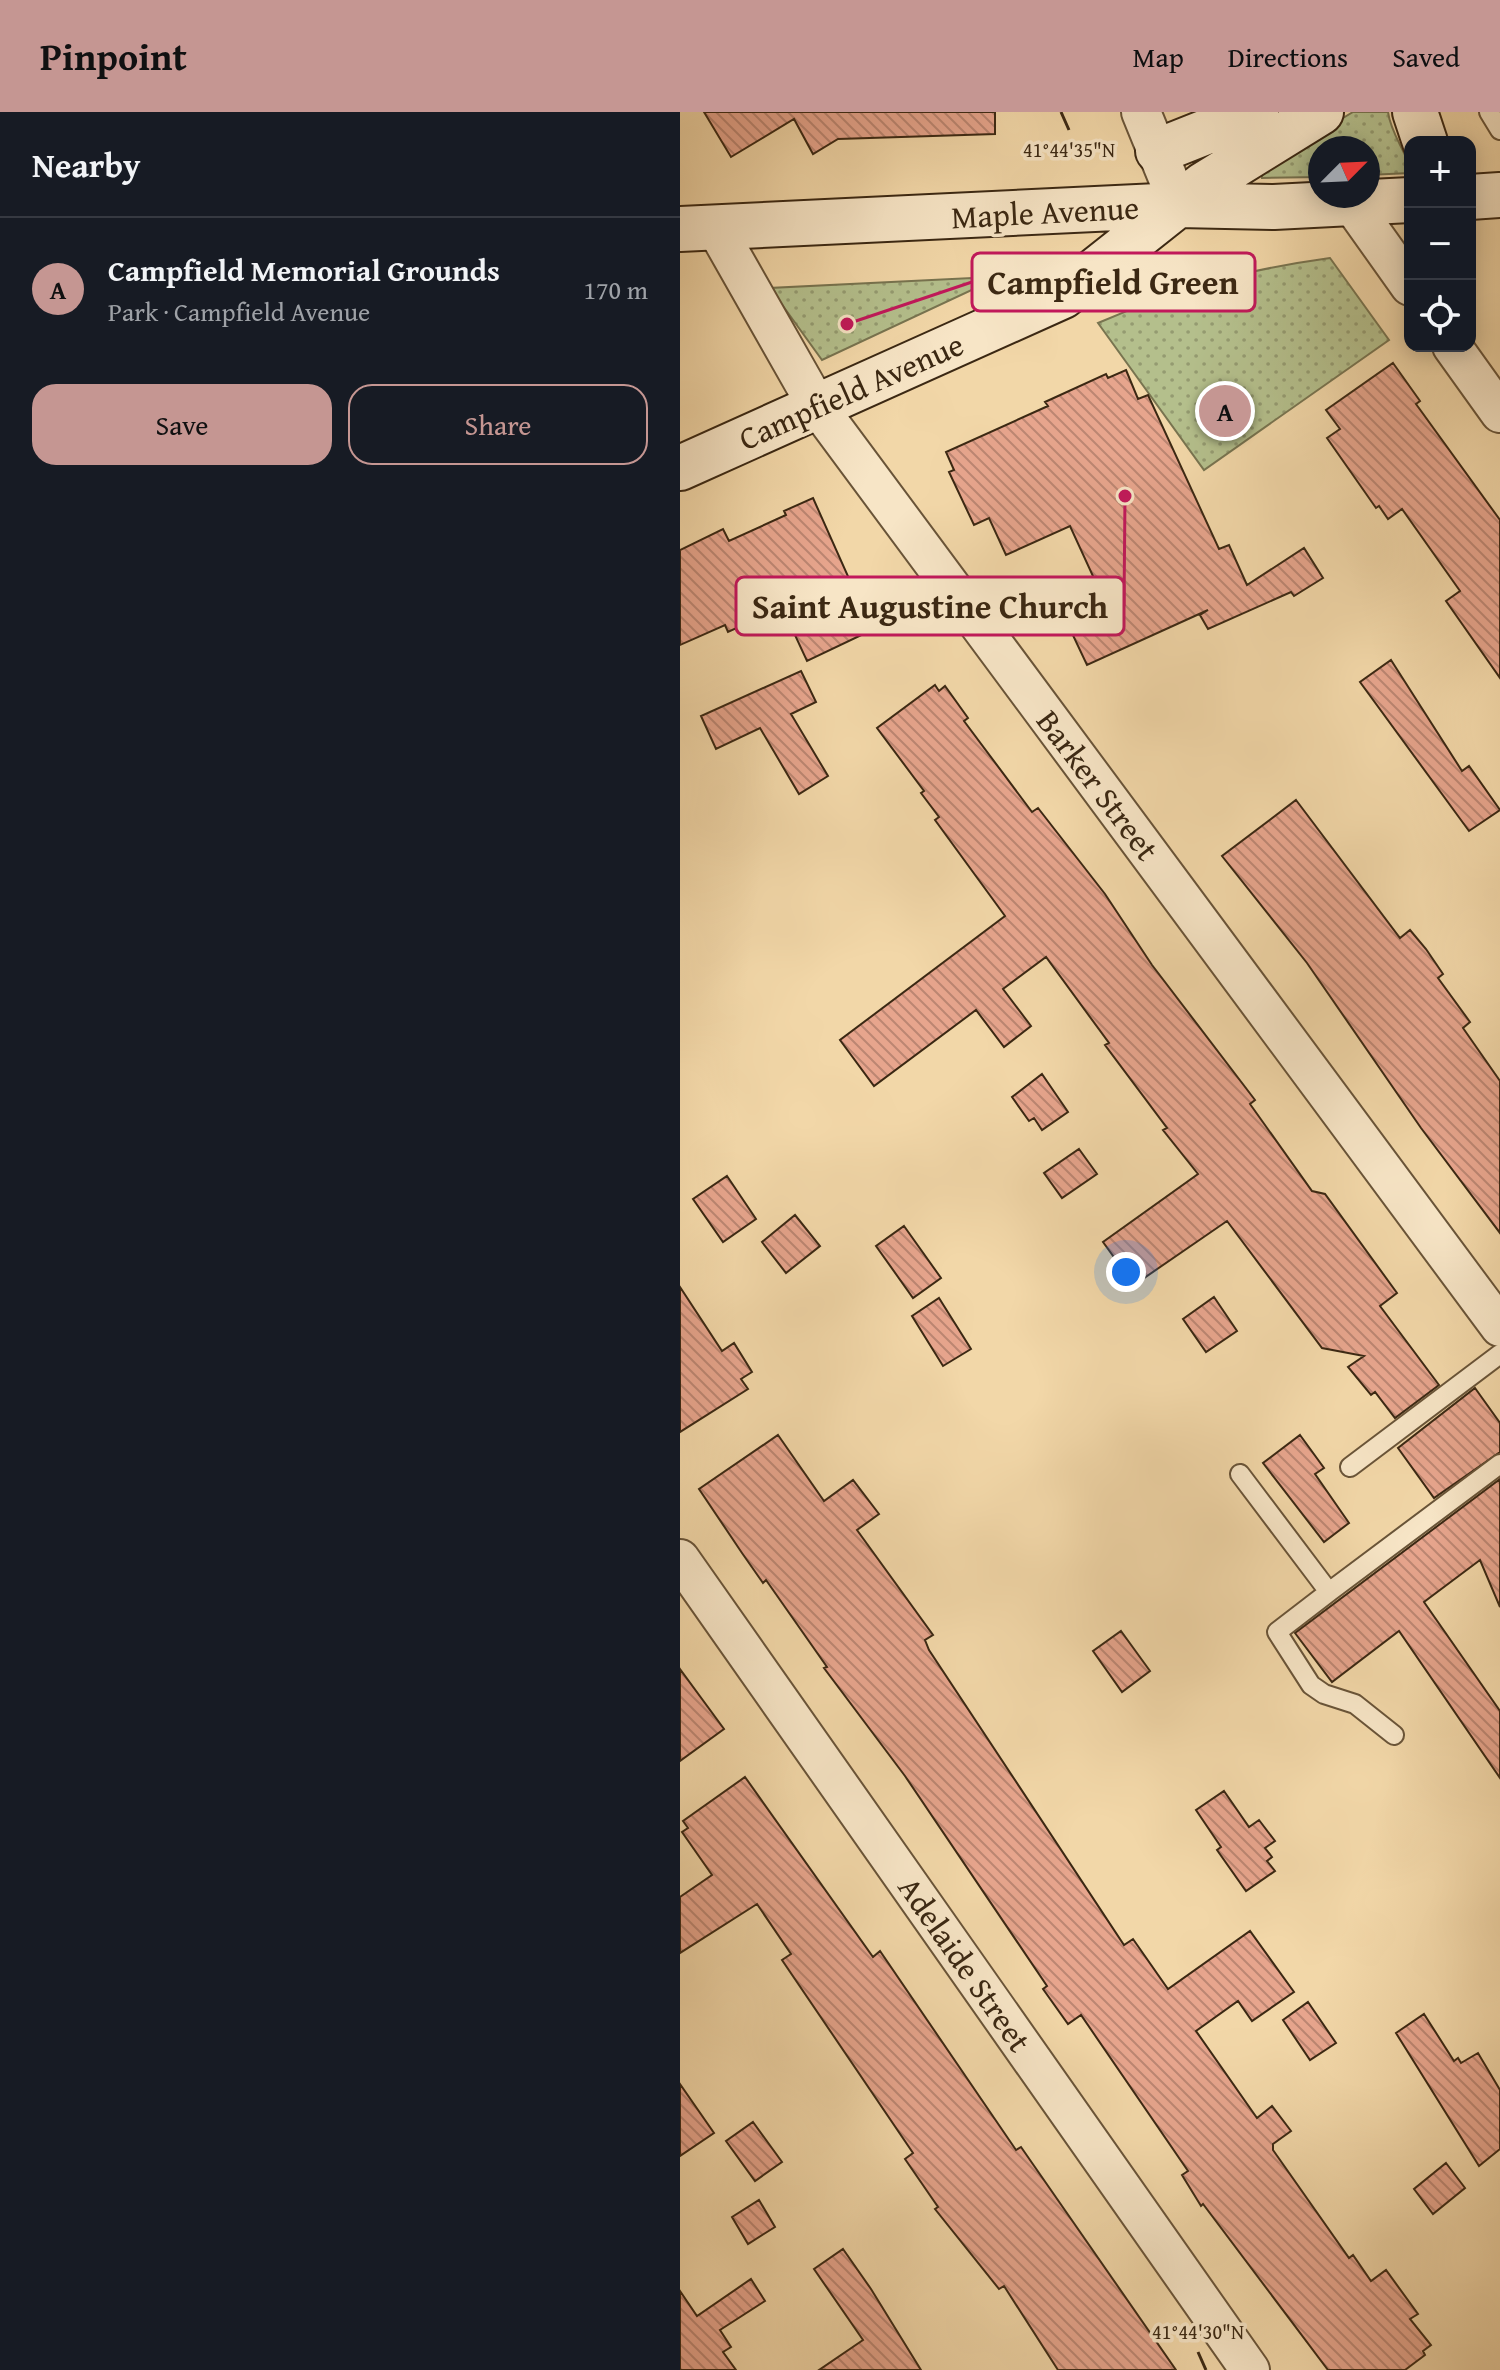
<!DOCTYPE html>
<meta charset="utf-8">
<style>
body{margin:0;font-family:"Gentium Book Plus",serif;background:#20242c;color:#f1f3f6}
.controls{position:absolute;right:24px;top:24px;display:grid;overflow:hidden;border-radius:16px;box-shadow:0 4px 20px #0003}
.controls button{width:72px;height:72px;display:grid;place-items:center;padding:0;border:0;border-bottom:2px solid #363941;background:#171b24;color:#f1f3f6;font:40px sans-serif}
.compass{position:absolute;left:628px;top:24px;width:72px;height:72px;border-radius:50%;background:#171b24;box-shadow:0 4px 20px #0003;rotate:66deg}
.you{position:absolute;left:446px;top:1160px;width:28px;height:28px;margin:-20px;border:6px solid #fff;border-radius:50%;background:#1a73e8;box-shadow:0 0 0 12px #1a73e833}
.badge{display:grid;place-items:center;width:52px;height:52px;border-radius:50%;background:#c59692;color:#111;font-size:26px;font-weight:700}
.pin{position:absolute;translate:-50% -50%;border:4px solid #fff;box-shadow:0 2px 8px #0006}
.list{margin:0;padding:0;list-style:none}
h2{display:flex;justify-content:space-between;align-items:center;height:104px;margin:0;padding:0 32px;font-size:34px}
h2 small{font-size:26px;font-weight:400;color:#9ea1a6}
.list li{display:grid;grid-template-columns:52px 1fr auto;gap:24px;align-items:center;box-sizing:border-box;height:144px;padding:0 32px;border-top:2px solid #363941}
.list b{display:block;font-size:30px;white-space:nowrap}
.list p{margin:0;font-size:26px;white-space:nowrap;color:#9ea1a6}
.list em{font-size:26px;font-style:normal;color:#9ea1a6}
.actions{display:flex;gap:16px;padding:24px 32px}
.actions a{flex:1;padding:18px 0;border:2px solid #c59692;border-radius:24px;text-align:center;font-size:28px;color:#c59692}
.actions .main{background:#c59692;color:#111}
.icon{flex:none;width:44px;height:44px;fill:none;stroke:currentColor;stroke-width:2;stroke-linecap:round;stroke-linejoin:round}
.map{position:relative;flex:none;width:820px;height:2258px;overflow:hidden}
header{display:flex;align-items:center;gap:48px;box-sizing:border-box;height:112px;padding:0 40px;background:#c59692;color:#111}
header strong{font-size:38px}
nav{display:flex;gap:44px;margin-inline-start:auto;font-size:28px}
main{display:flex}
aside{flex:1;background:#171b24}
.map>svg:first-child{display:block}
.park{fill:url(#park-dots);stroke:#787450;stroke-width:2}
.building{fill:url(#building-back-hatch);stroke:#3b2813;stroke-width:2}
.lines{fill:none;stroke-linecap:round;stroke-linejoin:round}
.lane-casing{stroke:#695438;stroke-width:22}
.street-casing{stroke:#695438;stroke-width:42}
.secondary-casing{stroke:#3b2813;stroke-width:48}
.lane{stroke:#f7e5c6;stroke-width:18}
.street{stroke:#f7e5c6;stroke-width:38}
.secondary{stroke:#f7e5c6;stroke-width:44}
.ticks{fill:none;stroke:#3b2813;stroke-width:3}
.labels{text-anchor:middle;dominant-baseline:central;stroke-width:7;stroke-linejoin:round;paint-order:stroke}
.street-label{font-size:32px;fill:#3b2813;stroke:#f7e5c6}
.ticks-label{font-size:20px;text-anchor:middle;fill:#3b2813;stroke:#f7e5c6;stroke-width:7;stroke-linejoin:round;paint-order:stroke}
.leader{fill:none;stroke:#c2185b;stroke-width:3}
.callout-dot{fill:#c2185b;stroke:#f7e5c6;stroke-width:3}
.callout{fill:#f7e5c6;stroke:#c2185b;stroke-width:3}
.callout-label{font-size:34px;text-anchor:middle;font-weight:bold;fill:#3b2813}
</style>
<header>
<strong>Pinpoint</strong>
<nav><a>Map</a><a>Directions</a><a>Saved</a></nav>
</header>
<main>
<aside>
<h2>Nearby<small></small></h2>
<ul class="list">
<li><span class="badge">A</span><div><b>Campfield Memorial Grounds</b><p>Park · Campfield Avenue</p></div><em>170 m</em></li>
</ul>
<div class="actions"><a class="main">Save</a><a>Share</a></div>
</aside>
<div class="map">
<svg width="820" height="2258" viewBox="0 0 820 2258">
<defs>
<pattern id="park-dots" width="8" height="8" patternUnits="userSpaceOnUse" patternTransform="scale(2)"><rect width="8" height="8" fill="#b4bf8c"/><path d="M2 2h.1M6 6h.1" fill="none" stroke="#949b71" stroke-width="1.8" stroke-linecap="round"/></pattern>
<pattern id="building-back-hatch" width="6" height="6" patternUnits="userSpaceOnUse" patternTransform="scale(2)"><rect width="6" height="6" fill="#e7a58d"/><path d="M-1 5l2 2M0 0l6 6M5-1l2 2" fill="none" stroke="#bc8672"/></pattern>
</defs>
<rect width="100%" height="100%" fill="#f2d7a8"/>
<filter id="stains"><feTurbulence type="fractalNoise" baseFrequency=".0025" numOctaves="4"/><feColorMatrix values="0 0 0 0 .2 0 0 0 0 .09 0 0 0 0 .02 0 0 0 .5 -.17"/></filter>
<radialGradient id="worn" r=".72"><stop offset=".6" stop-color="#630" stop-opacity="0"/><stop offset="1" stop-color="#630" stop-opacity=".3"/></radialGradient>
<!-- park -->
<path class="park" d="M 673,0 L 708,0 C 711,24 730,44 730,61 L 688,63 L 688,36 L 640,36 L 640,65 L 582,66 L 582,55 Z
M 650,146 L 709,228 L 524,358 L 418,211 C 499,176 563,158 650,146 Z
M 292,166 L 296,176 L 142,248 L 90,176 Z"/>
<!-- building -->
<path class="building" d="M 24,0 L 315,0 L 315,22 L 158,27 L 133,42 L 114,7 L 51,45 Z
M 713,251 L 740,289 L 736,292 L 820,408 L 820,566 L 766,489 L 780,479 L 722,397 L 708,407 L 699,394 L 696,396 L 647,326 L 660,317 L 646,298 Z
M 446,258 L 458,287 L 468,283 L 539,437 L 549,433 L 567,473 L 624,436 L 643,466 L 614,484 L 611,480 L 528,517 L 520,503 L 528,498 L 407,553 L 390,517 L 429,499 L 390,414 L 326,443 L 309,406 L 294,413 L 269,360 L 274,358 L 266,340 L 368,294 L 365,290 L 426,262 L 428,266 Z
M 133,386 L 192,518 L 127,549 L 102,495 L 48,520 L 45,513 L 0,533 L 0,438 L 43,417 L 49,429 L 106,403 L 104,399 Z
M 711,548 L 782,659 L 789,654 L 820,698 L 789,719 L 680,570 Z
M 121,559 L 136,590 L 111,602 L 148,664 L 119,682 L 80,616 L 36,637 L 21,604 Z
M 255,573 L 259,579 L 265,574 L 288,606 L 284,609 L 352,700 L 358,696 L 425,782 L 472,853 L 575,988 L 570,992 L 632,1079 L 645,1082 L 717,1181 L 700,1194 L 759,1273 L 715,1306 L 695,1280 L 691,1283 L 668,1255 L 684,1244 L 642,1236 L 547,1109 L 454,1173 L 423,1130 L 518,1062 L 483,1018 L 487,1016 L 425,933 L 429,931 L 366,845 L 323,877 L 351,914 L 324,935 L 296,898 L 194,974 L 160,928 L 325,804 L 255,708 L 259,705 L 241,681 L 244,679 L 197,616 Z
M 616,688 L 720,826 L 730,818 L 746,837 L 763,862 L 758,866 L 790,910 L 783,916 L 820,969 L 820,1121 L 741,1016 L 627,851 L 542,744 Z
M 362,962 L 388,1000 L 362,1018 L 354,1006 L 349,1009 L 332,985 Z
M 399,1037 L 417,1062 L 382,1086 L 364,1061 Z
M 47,1064 L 76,1107 L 43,1130 L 13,1087 Z
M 115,1103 L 140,1134 L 106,1161 L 82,1130 Z
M 224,1114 L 261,1166 L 233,1186 L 196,1134 Z
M 0,1175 L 42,1239 L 54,1231 L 72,1260 L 61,1267 L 68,1277 L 0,1320 Z
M 534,1185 L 557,1219 L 526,1240 L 503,1207 Z
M 259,1186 L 291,1237 L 263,1254 L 232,1204 Z
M 795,1276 L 820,1311 L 820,1340 L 754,1386 L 718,1336 Z
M 98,1323 L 144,1389 L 173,1368 L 199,1402 L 177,1418 L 253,1523 L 245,1528 L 249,1538 L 444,1833 L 453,1827 L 488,1877 L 570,1819 L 614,1880 L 572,1909 L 558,1889 L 516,1919 L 577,2006 L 592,1994 L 611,2019 L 593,2032 L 593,2038 L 669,2146 L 673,2143 L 691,2169 L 706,2158 L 738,2202 L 730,2207 L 751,2233 L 743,2239 L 745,2243 L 725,2258 L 648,2258 L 523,2092 L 521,2094 L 502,2063 L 508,2059 L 401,1903 L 388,1912 L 363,1877 L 367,1874 L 225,1664 L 144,1556 L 147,1555 L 86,1468 L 83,1471 L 62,1441 L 19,1377 Z
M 620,1323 L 644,1356 L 635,1362 L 669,1411 L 644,1430 L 583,1351 Z
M 820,1367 L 820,1495 L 800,1448 L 744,1490 L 820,1599 L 820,1666 L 719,1519 L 652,1570 L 615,1521 Z
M 441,1519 L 470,1559 L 442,1580 L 413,1539 Z
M 0,1557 L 44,1617 L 0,1649 Z
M 65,1665 L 193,1845 L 200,1839 L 336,2038 L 341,2035 L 496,2258 L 378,2258 L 324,2174 L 319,2177 L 255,2097 L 258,2095 L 225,2047 L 233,2041 L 102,1848 L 111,1842 L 77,1792 L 0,1841 L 0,1785 L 32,1763 L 2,1720 L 8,1716 L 3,1709 Z
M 544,1679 L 569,1715 L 579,1708 L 595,1729 L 585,1736 L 592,1745 L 587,1749 L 595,1759 L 566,1779 L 537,1738 L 541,1735 L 516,1698 Z
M 628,1890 L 656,1931 L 630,1948 L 603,1908 Z
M 744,1902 L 774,1949 L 778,1946 L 781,1951 L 798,1941 L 820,1978 L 820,2037 L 799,2054 L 716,1921 Z
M 0,1972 L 34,2021 L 0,2044 Z
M 73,2010 L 102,2050 L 75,2069 L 46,2029 Z
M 766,2051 L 785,2076 L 753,2102 L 734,2077 Z
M 79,2088 L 95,2115 L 68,2132 L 52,2105 Z
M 163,2137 L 191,2177 L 241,2258 L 139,2258 L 183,2228 L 134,2157 Z
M 71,2167 L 85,2189 L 40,2218 L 51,2235 L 43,2240 L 56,2258 L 0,2258 L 0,2179 L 17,2204 Z"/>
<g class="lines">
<!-- lane casing -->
<g class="lane-casing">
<path id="lane" d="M 809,0 L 820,18
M 670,1355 L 820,1242
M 560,1362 L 649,1480 L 820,1352
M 649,1480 L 597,1520 L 631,1573 L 644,1582 L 675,1592 L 714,1623"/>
</g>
<!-- street casing -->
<g class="street-casing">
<path id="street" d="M 461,0 L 499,93
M 671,91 L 730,174
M 37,118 L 137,294 L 820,1215
M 772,234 L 820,301
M 0,1447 L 570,2258"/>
</g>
<!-- secondary casing -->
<g class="secondary-casing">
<path id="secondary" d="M 735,0 L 745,30
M 478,39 L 576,0
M 790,85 L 820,83
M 0,117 L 499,93 L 594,95 L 730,88
M 0,356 L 383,184 L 523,73 L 641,0"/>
</g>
<!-- lane -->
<use href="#lane" class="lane"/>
<!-- street -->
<use href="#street" class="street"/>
<!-- secondary -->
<use href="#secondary" class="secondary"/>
</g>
<!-- ticks -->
<path class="ticks" d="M 381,0 L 389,18M 518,2240 L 526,2258"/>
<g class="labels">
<!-- street labels -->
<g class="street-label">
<text transform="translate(365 100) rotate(-3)">Maple Avenue</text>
<text transform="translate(171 279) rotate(-24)">Campfield Avenue</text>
<text transform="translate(418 673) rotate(53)">Barker Street</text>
<text transform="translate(285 1852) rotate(55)">Adelaide Street</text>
</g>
</g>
<g class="ticks-label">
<text x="389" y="45">41°44'35"N</text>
<text x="518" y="2227">41°44'30"N</text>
</g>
<!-- callouts -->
<path class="leader" d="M167 212L292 170M445 384L444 494"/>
<g class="callout-dot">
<circle cx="167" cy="212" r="8"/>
<circle cx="445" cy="384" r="8"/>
</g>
<g class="callout">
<rect x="292" y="141" width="283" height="58" rx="8"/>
<rect x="56" y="465" width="388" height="58" rx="8"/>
</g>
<g class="callout-label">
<text x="433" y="182">Campfield Green</text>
<text x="250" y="506">Saint Augustine Church</text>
</g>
<rect width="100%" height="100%" filter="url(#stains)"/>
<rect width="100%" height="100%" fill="url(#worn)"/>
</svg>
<div class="controls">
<button>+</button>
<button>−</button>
<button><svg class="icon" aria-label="locate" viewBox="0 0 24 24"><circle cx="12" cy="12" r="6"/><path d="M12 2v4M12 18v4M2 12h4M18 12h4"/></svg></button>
</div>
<svg class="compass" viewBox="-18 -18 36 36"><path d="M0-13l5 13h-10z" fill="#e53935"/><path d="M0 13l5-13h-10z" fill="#9ea1a6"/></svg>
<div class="you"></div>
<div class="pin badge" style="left:545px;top:299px">A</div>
</div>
</main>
